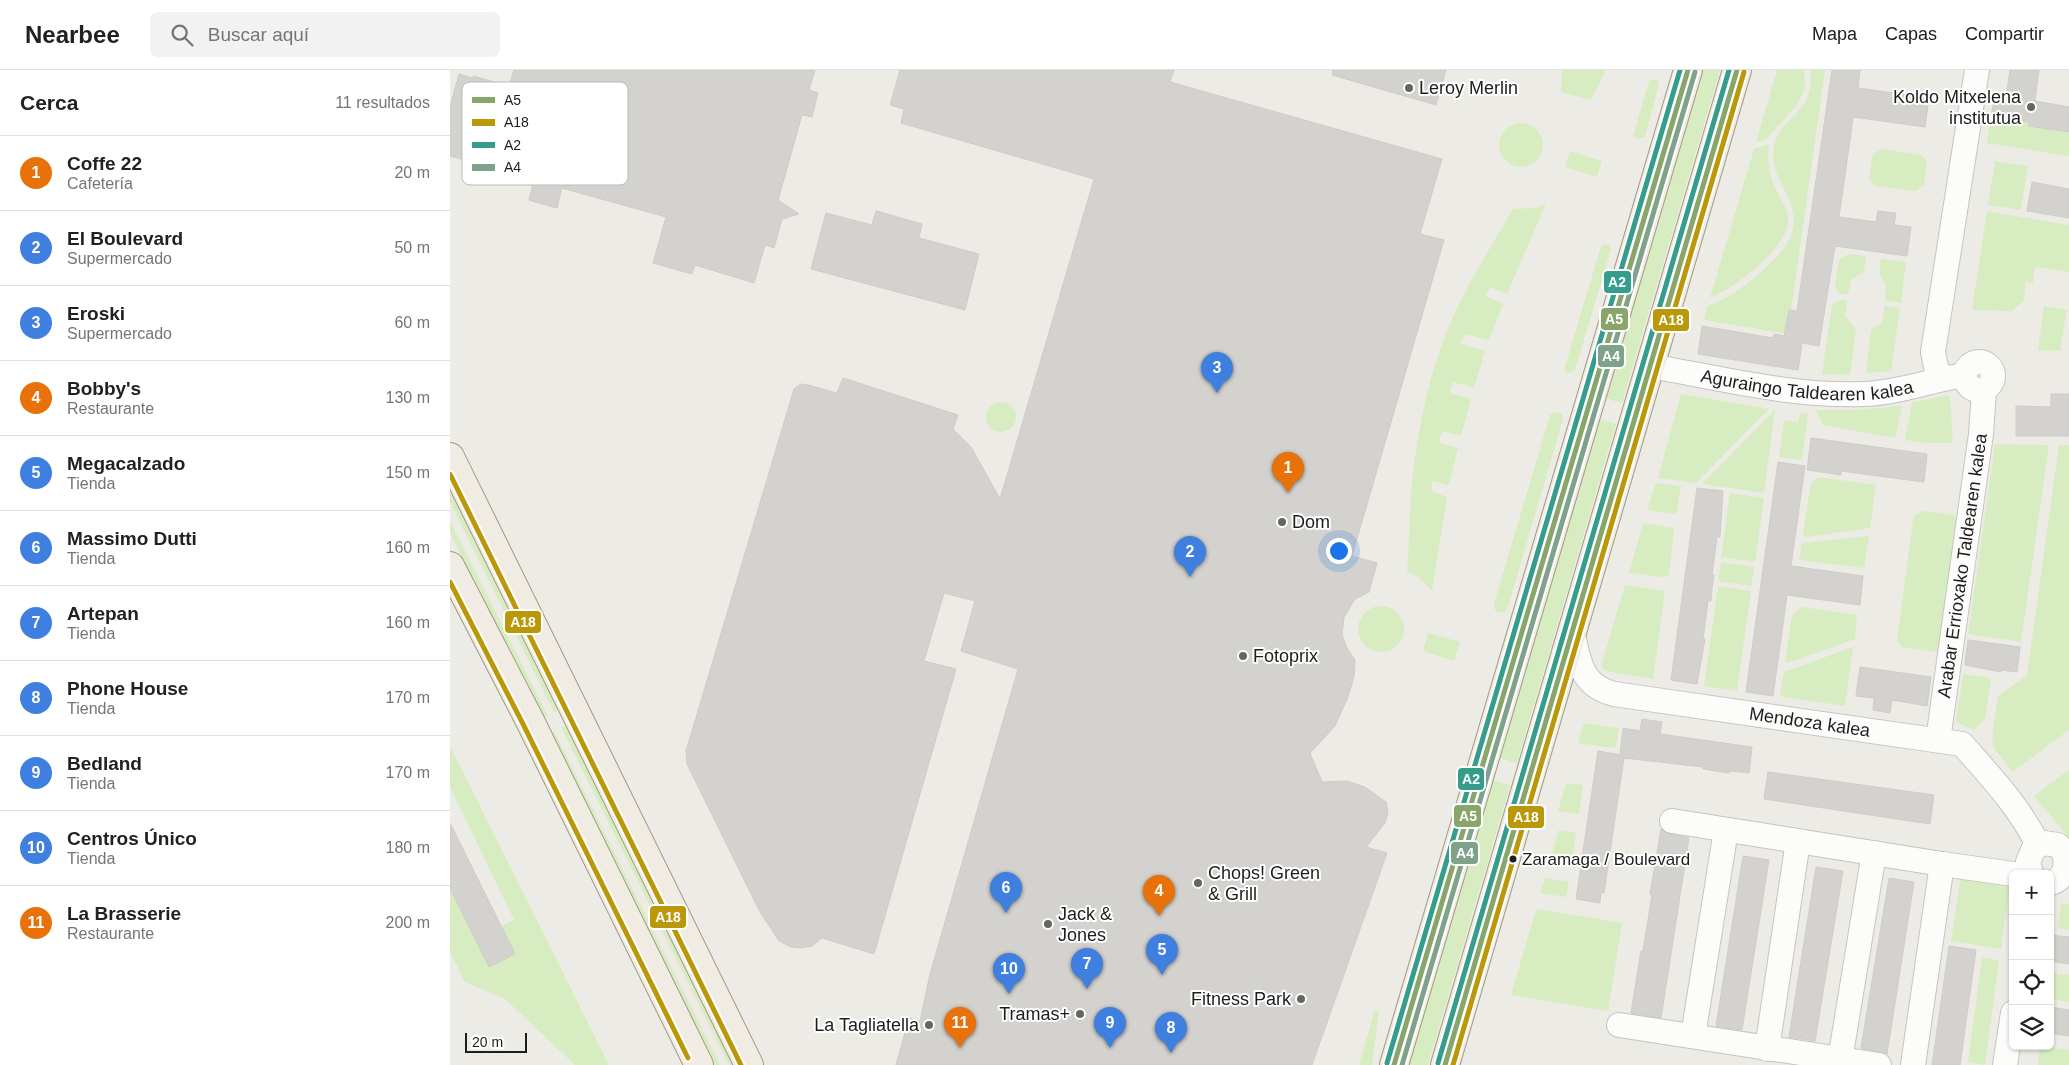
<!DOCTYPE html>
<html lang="es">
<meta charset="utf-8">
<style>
body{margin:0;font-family:Helvetica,sans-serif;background:#f2f2f2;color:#202124}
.controls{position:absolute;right:15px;bottom:15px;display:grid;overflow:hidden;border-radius:8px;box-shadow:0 1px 4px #0004}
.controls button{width:45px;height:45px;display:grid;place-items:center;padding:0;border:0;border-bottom:1px solid #e0e0e0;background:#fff;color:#202124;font:25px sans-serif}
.scale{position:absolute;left:15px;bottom:12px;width:62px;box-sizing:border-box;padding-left:5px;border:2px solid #1d1d1d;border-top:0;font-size:14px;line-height:18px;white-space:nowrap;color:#1d1d1d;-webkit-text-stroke:4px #fff;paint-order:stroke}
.you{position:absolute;left:888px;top:480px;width:18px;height:18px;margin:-12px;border:4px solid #fff;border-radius:50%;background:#1a73e8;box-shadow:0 0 0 8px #1a73e833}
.badge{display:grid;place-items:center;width:32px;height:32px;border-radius:50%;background:#656563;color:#fff;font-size:16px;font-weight:700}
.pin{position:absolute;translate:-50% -41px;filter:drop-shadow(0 1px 2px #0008)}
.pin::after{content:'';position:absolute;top:26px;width:18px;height:15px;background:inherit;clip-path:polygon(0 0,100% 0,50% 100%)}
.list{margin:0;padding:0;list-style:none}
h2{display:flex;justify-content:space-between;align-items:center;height:65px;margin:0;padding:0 20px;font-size:21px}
h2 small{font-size:16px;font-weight:400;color:#757577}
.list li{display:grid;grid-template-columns:32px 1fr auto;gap:15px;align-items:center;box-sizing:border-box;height:75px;padding:0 20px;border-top:1px solid #e0e0e0}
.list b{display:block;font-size:19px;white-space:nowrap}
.list p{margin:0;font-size:16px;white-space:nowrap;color:#757577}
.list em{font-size:16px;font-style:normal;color:#757577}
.icon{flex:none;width:28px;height:28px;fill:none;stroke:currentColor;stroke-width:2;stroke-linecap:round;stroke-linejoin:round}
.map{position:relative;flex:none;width:1619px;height:995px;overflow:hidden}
header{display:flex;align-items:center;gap:30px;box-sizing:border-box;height:70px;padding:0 25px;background:#fff;border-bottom:1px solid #e0e0e0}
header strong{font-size:24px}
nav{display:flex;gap:28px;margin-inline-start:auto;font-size:18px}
.search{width:350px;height:45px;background:#f2f2f2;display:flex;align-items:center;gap:12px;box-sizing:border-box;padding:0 18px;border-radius:8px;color:#757577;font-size:19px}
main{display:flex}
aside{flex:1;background:#fff}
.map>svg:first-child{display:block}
.grass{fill:#d7edc1}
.building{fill:#d4d2ce;stroke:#cfccc7}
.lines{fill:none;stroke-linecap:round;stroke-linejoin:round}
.street-casing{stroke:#c4c4c1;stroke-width:26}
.primary-casing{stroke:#a29982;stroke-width:30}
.street{stroke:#fcfcfb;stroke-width:24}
.primary{stroke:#f1ece3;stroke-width:28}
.bus-1-casing{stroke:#fff;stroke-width:9}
.bus-2-casing{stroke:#fff;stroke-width:9}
.bus-3-casing{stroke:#fff;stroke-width:9}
.bus-4-casing{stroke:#fff;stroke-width:9}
.bus-1{stroke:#88a66a;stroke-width:5}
.bus-2{stroke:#bb9809;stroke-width:5}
.bus-3{stroke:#349d8b;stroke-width:5}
.bus-4{stroke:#7ea28a;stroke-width:5}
.poi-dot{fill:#656563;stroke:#fff;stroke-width:2}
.bus-dot{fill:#1d1d1d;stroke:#fff;stroke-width:2}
.labels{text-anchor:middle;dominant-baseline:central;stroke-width:4;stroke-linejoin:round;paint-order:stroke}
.bus-label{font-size:17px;fill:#1d1d1d;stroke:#fff;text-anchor:start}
.poi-label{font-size:18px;fill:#1d1d1d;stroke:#fff;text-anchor:start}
.street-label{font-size:18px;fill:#1d1d1d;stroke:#fff}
.key{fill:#fff;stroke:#bbb;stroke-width:1}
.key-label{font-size:14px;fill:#1d1d1d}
.line-badge{stroke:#fff;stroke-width:2}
.badge-label{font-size:14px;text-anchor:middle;font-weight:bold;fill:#fff}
</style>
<header>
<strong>Nearbee</strong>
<div class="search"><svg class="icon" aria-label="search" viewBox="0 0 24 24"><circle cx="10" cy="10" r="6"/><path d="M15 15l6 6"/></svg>Buscar aquí</div>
<nav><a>Mapa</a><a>Capas</a><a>Compartir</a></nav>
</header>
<main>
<aside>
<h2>Cerca<small>11 resultados</small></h2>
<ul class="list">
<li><span class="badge" style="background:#e8710a">1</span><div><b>Coffe 22</b><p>Cafetería</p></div><em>20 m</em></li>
<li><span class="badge" style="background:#3f7fe0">2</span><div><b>El Boulevard</b><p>Supermercado</p></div><em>50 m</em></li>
<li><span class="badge" style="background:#3f7fe0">3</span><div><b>Eroski</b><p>Supermercado</p></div><em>60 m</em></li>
<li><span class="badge" style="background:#e8710a">4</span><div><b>Bobby's</b><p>Restaurante</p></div><em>130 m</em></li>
<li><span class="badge" style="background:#3f7fe0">5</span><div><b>Megacalzado</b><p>Tienda</p></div><em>150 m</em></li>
<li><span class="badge" style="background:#3f7fe0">6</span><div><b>Massimo Dutti</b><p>Tienda</p></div><em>160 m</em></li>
<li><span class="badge" style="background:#3f7fe0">7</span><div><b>Artepan</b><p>Tienda</p></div><em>160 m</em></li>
<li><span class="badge" style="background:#3f7fe0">8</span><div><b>Phone House</b><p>Tienda</p></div><em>170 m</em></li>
<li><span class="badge" style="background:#3f7fe0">9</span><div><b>Bedland</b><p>Tienda</p></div><em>170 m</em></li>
<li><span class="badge" style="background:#3f7fe0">10</span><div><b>Centros Único</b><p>Tienda</p></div><em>180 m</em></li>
<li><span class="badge" style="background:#e8710a">11</span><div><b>La Brasserie</b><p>Restaurante</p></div><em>200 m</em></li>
</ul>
</aside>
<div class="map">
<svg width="1619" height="995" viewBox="0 0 1619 995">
<rect width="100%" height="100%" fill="#ecebe5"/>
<!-- grass -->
<path class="grass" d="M 1112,0 L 1156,0 L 1141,30 L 1111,22 Z
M 1251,0 L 1270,0 L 1172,333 L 1154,328 Z
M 1327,0 L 1354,0 L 1355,17 L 1348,34 L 1319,66 L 1312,71 L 1306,72 Z
M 1360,0 L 1375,0 L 1341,241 L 1339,240 L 1338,264 L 1254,250 L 1257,236 C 1282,229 1327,193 1339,170 C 1343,163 1345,152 1343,144 C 1340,119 1319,106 1324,76 C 1331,43 1366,45 1360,0 Z
M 1202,9 L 1207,10 L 1209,14 L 1195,67 L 1187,69 L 1183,66 L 1199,11 Z
M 1541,46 L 1579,52 L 1579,56 L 1619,62 L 1619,86 L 1537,73 Z
M1049 75a22 22 0 1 1 44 0a22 22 0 1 1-44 0Z
M 1319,74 C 1317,92 1319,106 1327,122 C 1332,131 1338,140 1338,150 C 1339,178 1283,219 1260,228 L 1304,79 Z
M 1431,79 L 1471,85 L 1477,92 L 1474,115 L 1466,121 L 1425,116 L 1419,108 L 1423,84 Z
M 1120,81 L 1152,91 L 1147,107 L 1115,97 Z
M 1545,91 L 1578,96 L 1571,140 L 1538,135 Z
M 1096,134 L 1057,224 L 1040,217 L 1036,226 L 1053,234 L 1039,270 L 1015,264 L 1011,274 L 1035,281 L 1024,318 L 1003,312 L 1000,323 L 1021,329 L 1011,366 L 992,361 L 989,373 L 1008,378 L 999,415 L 982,411 L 981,421 L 997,427 L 982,521 L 972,510 L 957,501 C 960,466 959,430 964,395 C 970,350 980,302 998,259 C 1015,217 1040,178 1063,139 L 1083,138 Z
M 1537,141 L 1619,155 L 1619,202 L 1585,197 L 1583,213 L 1576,212 L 1574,231 L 1562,241 L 1522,240 Z
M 1154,174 L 1159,175 L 1161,179 L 1125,300 L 1118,303 L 1114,300 L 1151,176 Z
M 1399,184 L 1416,186 L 1414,202 L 1401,210 L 1398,224 L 1390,224 L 1385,217 L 1389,190 Z
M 1431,189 L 1456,192 L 1451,233 L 1435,230 L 1436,215 L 1429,204 Z
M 1389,230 L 1397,231 L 1395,246 L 1406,259 L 1400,305 L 1372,304 L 1382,235 Z
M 1435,236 L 1450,238 L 1441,301 L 1416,303 L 1421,260 L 1432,252 Z
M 1594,236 L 1617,240 L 1610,281 L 1588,280 Z
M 1231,324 L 1319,339 L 1246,413 L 1208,408 Z
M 1497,325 L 1500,327 L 1503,373 L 1478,373 L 1455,370 L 1462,333 Z
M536 347a15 15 0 1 1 30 0a15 15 0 1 1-30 0Z
M 1452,336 L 1445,368 L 1373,355 L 1366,341 L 1368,340 L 1404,340 Z
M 1325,340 L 1314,423 L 1252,414 Z
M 1108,342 L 1112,344 L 1113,349 L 1058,537 L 1054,542 L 1049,543 L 1045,540 L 1044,534 L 1100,345 L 1103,343 Z
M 1350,343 L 1358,344 L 1352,390 L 1329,387 L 1334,350 L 1348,352 Z
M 1148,349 L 1166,354 L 1067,693 L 1049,688 Z
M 1545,374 L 1599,375 L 1571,572 L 1518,564 Z
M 1609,375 L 1619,375 L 1619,660 L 1563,702 L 1544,679 L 1542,667 L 1548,626 L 1577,605 Z
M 1369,407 L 1426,415 L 1420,458 L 1356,467 L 1353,463 L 1361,413 Z
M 1206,413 L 1231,416 L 1227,441 L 1223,444 L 1197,440 Z
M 0,421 L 109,640 L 104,642 L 0,432 Z
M 1280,423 L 1314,428 L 1305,492 L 1271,487 Z
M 1473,441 L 1504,445 L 1509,453 L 1490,580 L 1486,582 L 1452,577 L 1447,570 L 1463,451 L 1464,446 Z
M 0,451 L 98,646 L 93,648 L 0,463 Z
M 1193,453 L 1224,458 L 1219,505 L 1214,507 L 1179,503 Z
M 1419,466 L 1414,498 L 1349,490 L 1352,473 Z
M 1271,492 L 1304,497 L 1301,516 L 1268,511 Z
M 1175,515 L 1215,521 L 1203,609 L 1155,601 L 1151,596 Z
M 1268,516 L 1301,521 L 1287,621 L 1254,616 Z
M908 559a23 23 0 1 1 46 0a23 23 0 1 1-46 0Z
M 1352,537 L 1407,545 L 1405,569 L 1338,593 L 1335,591 L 1342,545 Z
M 978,563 L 1010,572 L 1004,591 L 973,581 Z
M 1403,577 L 1395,636 L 1333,627 L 1330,625 L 1334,602 Z
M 1513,604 L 1541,608 L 1535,648 L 1524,660 L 1506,652 Z
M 1134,653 L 1169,658 L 1166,676 L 1162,678 L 1128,673 Z
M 116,656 L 285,995 L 279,995 L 111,657 Z
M 104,661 L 270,995 L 265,995 L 100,663 Z
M 0,676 L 159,995 L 125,995 L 55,929 L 15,912 L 0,882 L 0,818 L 51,856 L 64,850 L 0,717 Z
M 1619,700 L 1619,767 L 1584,726 Z
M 1042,710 L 1060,715 L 978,995 L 958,995 Z
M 1116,713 L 1133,715 L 1129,744 L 1108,741 Z
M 1109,760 L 1126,763 L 1121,793 L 1100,790 Z
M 1511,807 L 1560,814 L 1551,879 L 1501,871 Z
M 1095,808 L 1119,812 L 1116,827 L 1090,823 Z
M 1611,833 L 1619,834 L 1619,860 L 1608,858 Z
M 1086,839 L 1172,853 L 1158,941 L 1061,925 Z
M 1532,888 L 1549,890 L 1535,995 L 1518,992 Z
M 1602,903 L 1619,905 L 1619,932 L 1600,929 Z
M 925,940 L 929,942 L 922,995 L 909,995 Z
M 1590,976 L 1619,980 L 1619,995 L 1588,995 Z"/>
<!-- building -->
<path class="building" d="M 64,0 L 365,0 L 359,20 L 368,23 L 362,47 L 352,45 L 328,130 L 349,144 L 332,149 L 324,178 L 315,175 L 304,213 L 245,195 L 242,204 L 203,193 L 216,147 L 112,118 L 107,138 L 79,130 L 84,110 L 0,86 L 0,37 L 9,4 L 23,8 L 23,6 L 59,16 Z
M 450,0 L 724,0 L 720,12 L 992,89 L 970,164 L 994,170 L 902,486 L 927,493 L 919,522 L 905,529 L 894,547 L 892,565 L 897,578 L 905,590 L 904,606 L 898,627 L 885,656 L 860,683 L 872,712 L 897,711 L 915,717 L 936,732 L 938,743 L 935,753 L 916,777 L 937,783 L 862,995 L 446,995 L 459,948 L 470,951 L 480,904 L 568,599 L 511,581 L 525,531 L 494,523 L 474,591 L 506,599 L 424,884 L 372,868 L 362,876 L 351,878 L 341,877 L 329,871 L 310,842 L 237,694 L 236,681 L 344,319 L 351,314 L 358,315 L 387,323 L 393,308 L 508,345 L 503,359 L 521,377 L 550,429 L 644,109 L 451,53 L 454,39 L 440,35 Z
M 883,0 L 996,0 L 986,35 L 882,5 Z
M 1382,0 L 1410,0 L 1408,18 L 1479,28 L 1475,57 L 1403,47 L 1400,70 L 1389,147 L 1426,152 L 1428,141 L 1446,143 L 1444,155 L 1461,157 L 1457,186 L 1385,176 L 1369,276 L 1352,273 L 1348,300 L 1248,284 L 1252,256 L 1323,268 L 1324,264 L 1334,266 L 1339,240 L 1347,241 Z
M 1560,0 L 1589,0 L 1585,31 L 1619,37 L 1619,62 L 1579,56 L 1579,52 L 1541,46 L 1545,25 L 1556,27 Z
M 1582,112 L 1619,119 L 1619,148 L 1577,141 Z
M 426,141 L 472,154 L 469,168 L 529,184 L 515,240 L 361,199 L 376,143 L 422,155 Z
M 1601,324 L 1619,324 L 1619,366 L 1566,366 L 1566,336 L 1601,337 Z
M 1361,368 L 1477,384 L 1474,412 L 1391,401 L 1391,405 L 1357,400 Z
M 1328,392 L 1355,396 L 1341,496 L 1413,506 L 1410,535 L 1337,525 L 1323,626 L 1296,622 Z
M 1247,418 L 1273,421 L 1270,467 L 1267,467 L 1262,505 L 1264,505 L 1262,518 L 1261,531 L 1258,531 L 1253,569 L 1255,569 L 1247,614 L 1221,610 Z
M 1518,570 L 1570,577 L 1567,602 L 1551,600 L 1551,602 L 1515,595 Z
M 1410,597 L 1481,607 L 1477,636 L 1442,630 L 1440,643 L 1423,640 L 1424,628 L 1406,626 Z
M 1192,649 L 1212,652 L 1210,664 L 1302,677 L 1299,703 L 1280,701 L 1279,703 L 1253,699 L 1253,697 L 1174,688 L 1154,823 L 1151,822 L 1150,833 L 1126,829 L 1148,681 L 1170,685 L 1173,658 L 1190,661 Z
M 1318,702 L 1484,725 L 1480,754 L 1314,729 Z
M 0,753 L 65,884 L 39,897 L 0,818 Z
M 1211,759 L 1219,764 L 1239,768 L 1211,948 L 1181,943 L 1191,881 L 1193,881 L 1202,825 L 1200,824 Z
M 1293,786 L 1319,790 L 1292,960 L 1266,956 Z
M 1366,797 L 1393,801 L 1365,971 L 1339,967 Z
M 1439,808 L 1464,812 L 1437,984 L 1411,978 Z
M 1600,865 L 1619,867 L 1619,894 L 1600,891 Z
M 1499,876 L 1526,880 L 1510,995 L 1482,995 Z
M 1600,937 L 1619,940 L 1619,966 L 1600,963 Z"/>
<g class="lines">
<!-- street casing -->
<g class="street-casing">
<g id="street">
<circle cx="1529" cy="306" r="14"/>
<path id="s1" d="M 1200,296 C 1270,308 1342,327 1414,324 C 1448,323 1481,310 1515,305"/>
<path d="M 1492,309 L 1486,297 L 1483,282 L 1527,0"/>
<path id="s2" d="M 1122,561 C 1129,591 1130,615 1164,624 L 1512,674 C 1540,706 1569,736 1588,775"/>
<path id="s3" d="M 1488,670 L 1531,364 L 1534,320"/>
<path d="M 1222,751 L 1492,794"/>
<path d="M 1581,804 L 1578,792 L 1584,778 L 1594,773 L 1608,775 C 1619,786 1619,809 1600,813"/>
<path d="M 1169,955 L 1429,995"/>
<path d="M 1243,966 L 1276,760"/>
<path d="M 1317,979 L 1348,771"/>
<path d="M 1390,990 L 1424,783"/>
<path d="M 1463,995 L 1492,794 L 1563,804"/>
<path d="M 1555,995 L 1563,943"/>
</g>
</g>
<!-- primary casing -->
<g class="primary-casing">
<path id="primary" d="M 0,387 L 299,995
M 0,496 L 80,651 L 249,995
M 944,995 L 1238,0
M 995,995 L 1287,0"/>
</g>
<!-- street -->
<use href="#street" class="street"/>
<!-- primary -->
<use href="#primary" class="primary"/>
<!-- bus-1 casing -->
<g class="bus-1-casing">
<path id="bus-1" d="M 944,995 L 1238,0
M 995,995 L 1287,0"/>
</g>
<!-- bus-2 casing -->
<g class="bus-2-casing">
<path id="bus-2" d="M 0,404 L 291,995
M 0,512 L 73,654 L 238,988
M 1003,995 L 1294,2"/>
</g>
<!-- bus-3 casing -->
<g class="bus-3-casing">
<path id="bus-3" d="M 937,993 L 1230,0
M 988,993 L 1279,0"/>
</g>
<!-- bus-4 casing -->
<g class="bus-4-casing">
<path id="bus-4" d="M 952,995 L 1245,2"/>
</g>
<!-- bus-1 -->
<use href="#bus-1" class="bus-1"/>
<!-- bus-2 -->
<use href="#bus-2" class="bus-2"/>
<!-- bus-3 -->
<use href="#bus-3" class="bus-3"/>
<!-- bus-4 -->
<use href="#bus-4" class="bus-4"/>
</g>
<!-- markers -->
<g class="poi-dot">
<circle cx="959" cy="18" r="5"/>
<circle cx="1581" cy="37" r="5"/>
<circle cx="832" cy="452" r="5"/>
<circle cx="793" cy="586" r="5"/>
<circle cx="748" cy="813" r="5"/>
<circle cx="598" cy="854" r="5"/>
<circle cx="851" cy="929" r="5"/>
<circle cx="630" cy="944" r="5"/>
<circle cx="479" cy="955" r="5"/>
</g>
<circle class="bus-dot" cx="1063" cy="789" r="4.5"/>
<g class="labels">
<!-- bus labels -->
<g class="bus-label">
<text x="1072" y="789">Zaramaga / Boulevard</text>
</g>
<!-- poi labels -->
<g class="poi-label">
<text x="969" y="18">Leroy Merlin</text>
<text x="1571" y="27" text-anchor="end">Koldo Mitxelena<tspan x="1571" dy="21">institutua</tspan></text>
<text x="842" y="452">Dom</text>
<text x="803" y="586">Fotoprix</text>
<text x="758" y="803">Chops! Green<tspan x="758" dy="21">&amp; Grill</tspan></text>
<text x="608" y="844">Jack &amp;<tspan x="608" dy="21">Jones</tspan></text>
<text x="841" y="929" text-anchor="end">Fitness Park</text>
<text x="620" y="944" text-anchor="end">Tramas+</text>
<text x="469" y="955" text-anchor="end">La Tagliatella</text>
</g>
<!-- street labels -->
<g class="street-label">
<text stroke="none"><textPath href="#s1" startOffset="159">Aguraingo Taldearen kalea</textPath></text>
<text stroke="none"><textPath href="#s3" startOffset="176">Arabar Errioxako Taldearen kalea</textPath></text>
<text stroke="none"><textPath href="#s2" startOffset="279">Mendoza kalea</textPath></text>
</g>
</g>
<!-- legend -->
<rect x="12" y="12" width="166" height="103" rx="8" class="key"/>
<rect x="22" y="27" width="23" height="6" fill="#88a66a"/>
<rect x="22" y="49" width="23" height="7" fill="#bb9809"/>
<rect x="22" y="72" width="23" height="6" fill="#349d8b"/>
<rect x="22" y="94" width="23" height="7" fill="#7ea28a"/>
<g class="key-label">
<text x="54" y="35">A5</text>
<text x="54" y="57">A18</text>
<text x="54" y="80">A2</text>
<text x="54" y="102">A4</text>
</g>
<g class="line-badge">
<rect x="1153" y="200" width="29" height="24" rx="5" fill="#349d8b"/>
<rect x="1150" y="237" width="29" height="24" rx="5" fill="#88a66a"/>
<rect x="1202" y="238" width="38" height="24" rx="5" fill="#bb9809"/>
<rect x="1147" y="274" width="28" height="24" rx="5" fill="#7ea28a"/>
<rect x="54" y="540" width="38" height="24" rx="5" fill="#bb9809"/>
<rect x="1007" y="697" width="28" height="24" rx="5" fill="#349d8b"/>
<rect x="1003" y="734" width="29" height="24" rx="5" fill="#88a66a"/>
<rect x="1057" y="735" width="38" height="24" rx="5" fill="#bb9809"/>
<rect x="1000" y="771" width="29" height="24" rx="5" fill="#7ea28a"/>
<rect x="199" y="835" width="38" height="24" rx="5" fill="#bb9809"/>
</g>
<g class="badge-label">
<text x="1167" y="217">A2</text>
<text x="1164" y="254">A5</text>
<text x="1221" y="255">A18</text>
<text x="1161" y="291">A4</text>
<text x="73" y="557">A18</text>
<text x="1021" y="714">A2</text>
<text x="1018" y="751">A5</text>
<text x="1076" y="752">A18</text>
<text x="1015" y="788">A4</text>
<text x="218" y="852">A18</text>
</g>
</svg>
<div class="controls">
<button>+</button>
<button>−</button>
<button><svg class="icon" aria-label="locate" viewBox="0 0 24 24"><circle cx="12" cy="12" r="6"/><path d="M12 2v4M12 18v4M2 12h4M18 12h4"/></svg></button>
<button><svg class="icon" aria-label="layers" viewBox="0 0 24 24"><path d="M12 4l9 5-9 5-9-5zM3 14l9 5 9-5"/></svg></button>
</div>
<div class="scale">20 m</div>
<div class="you"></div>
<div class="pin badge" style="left:838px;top:423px;background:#e8710a">1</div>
<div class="pin badge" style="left:740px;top:507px;background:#3f7fe0">2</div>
<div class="pin badge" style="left:767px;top:323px;background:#3f7fe0">3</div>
<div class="pin badge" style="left:709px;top:846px;background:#e8710a">4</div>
<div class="pin badge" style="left:712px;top:905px;background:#3f7fe0">5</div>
<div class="pin badge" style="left:556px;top:843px;background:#3f7fe0">6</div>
<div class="pin badge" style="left:637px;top:919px;background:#3f7fe0">7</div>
<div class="pin badge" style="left:721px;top:983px;background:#3f7fe0">8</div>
<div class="pin badge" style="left:660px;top:978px;background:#3f7fe0">9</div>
<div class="pin badge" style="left:559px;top:924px;background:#3f7fe0">10</div>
<div class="pin badge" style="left:510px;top:978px;background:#e8710a">11</div>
</div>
</main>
